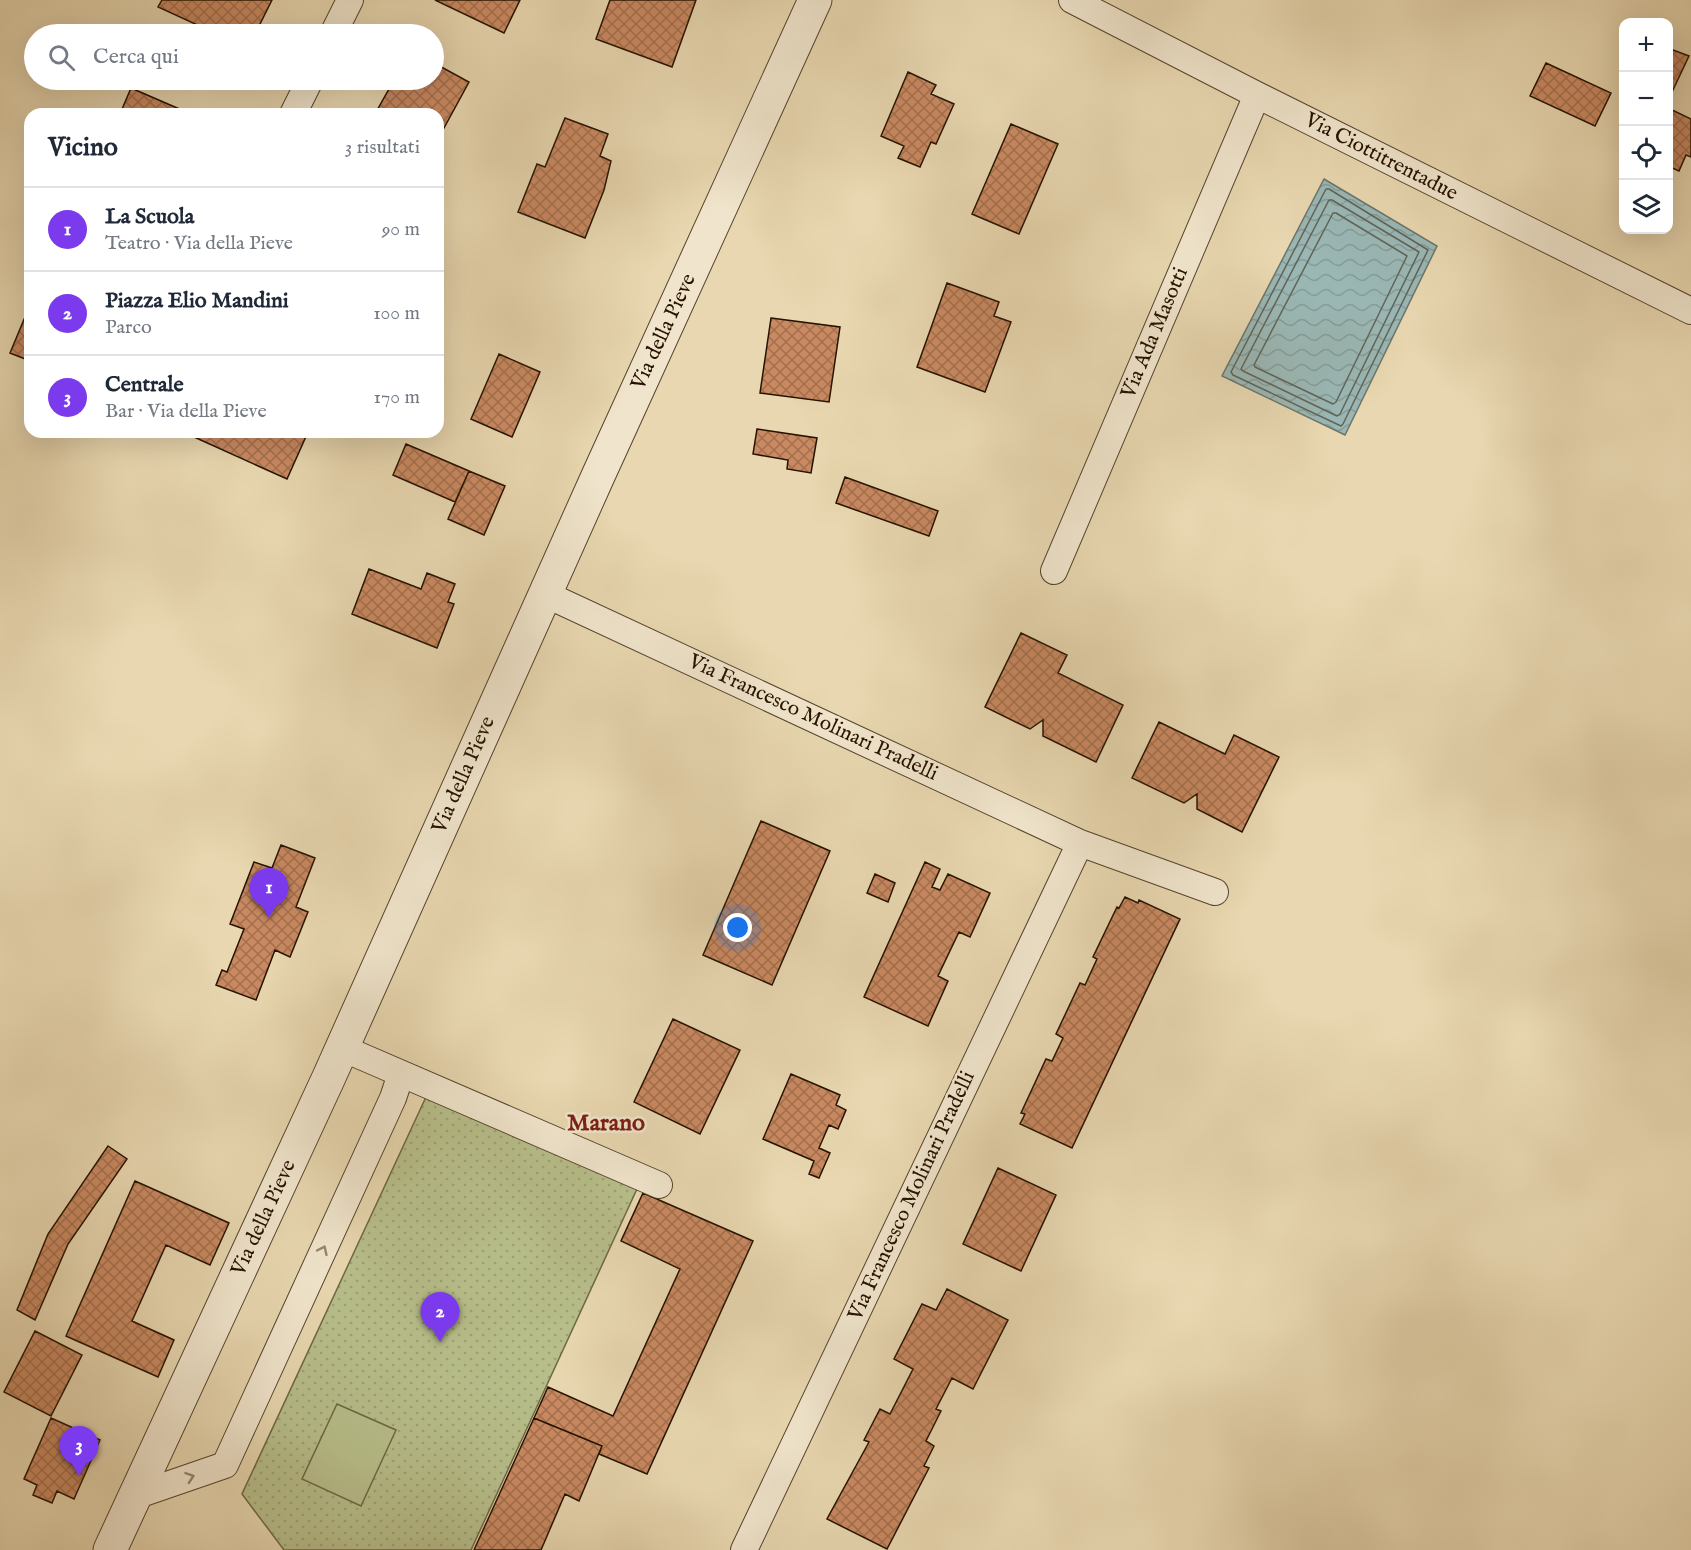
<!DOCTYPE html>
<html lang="it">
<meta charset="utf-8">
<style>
body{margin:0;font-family:"IM FELL English",serif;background:#f6f6f7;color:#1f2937}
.controls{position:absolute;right:18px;top:18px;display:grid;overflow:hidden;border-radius:12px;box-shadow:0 6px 24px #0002}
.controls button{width:54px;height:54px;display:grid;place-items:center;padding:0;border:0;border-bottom:2px solid #e0e1e3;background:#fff;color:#1f2937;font:30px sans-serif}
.you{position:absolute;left:738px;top:928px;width:21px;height:21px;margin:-15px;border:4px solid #fff;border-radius:50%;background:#1a73e8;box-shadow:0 0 0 9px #1a73e833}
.badge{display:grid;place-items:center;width:39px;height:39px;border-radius:50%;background:#7c3aed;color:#fff;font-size:20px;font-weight:700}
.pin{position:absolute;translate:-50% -50px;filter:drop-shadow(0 2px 3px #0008)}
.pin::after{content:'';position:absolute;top:32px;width:21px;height:18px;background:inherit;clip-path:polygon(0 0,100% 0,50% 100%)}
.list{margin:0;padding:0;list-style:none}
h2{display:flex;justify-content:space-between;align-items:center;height:78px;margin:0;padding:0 24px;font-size:26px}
h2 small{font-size:20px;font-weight:400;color:#747a83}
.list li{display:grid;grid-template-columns:39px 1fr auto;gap:18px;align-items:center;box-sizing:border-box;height:84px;padding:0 24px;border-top:2px solid #e0e1e3}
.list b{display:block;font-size:22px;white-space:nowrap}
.list p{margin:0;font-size:20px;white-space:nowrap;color:#747a83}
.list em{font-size:20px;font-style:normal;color:#747a83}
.icon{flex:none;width:33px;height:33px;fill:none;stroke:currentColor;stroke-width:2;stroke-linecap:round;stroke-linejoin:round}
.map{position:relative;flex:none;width:1691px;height:1550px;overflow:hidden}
.search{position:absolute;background:#fff;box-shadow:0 6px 24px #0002;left:24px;top:24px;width:420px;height:66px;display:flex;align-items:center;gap:15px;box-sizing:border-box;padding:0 21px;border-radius:33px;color:#747a83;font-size:22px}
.panel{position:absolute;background:#fff;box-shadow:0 6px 24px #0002;left:24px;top:108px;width:420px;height:330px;border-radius:18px}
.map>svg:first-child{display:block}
.grass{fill:url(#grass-dots);stroke:#6e6845;stroke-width:1.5}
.park{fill:#b7be8a;stroke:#6e6845;stroke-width:1.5}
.water{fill:url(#water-waves);stroke:#6b756c;stroke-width:1.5}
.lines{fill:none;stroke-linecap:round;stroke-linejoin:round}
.shore{stroke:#60645a;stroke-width:1.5}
.building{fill:url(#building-cross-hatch);stroke:#251200;stroke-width:1.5}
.minor-casing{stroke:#56432c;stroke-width:28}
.tertiary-casing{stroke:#56432c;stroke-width:35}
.minor{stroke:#f0e5cc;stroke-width:26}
.tertiary{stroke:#f0e5cc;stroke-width:33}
.oneway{stroke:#958670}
.labels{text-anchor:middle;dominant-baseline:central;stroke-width:5;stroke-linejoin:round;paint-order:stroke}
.street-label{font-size:21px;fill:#251200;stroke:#f0e5cc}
.quarter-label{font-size:24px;font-weight:bold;fill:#7a1f14;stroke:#f0e5cc}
</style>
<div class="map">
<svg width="1691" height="1550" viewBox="0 0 1691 1550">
<defs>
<pattern id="grass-dots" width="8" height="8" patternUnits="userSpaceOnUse" patternTransform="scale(1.5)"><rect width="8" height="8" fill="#b7be8a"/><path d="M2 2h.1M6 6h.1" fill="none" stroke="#9da275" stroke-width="1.8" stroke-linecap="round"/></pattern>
<pattern id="water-waves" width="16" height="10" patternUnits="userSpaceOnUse" patternTransform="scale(1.5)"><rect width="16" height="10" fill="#9ab7b4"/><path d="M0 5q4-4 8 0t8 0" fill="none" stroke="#859c99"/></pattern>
<pattern id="building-cross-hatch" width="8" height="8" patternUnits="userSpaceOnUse" patternTransform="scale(1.5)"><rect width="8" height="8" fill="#c98961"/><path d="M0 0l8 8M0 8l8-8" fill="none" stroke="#a36f4e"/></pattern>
</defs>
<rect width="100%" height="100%" fill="#e8d7b0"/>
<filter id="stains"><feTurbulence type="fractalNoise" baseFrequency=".00333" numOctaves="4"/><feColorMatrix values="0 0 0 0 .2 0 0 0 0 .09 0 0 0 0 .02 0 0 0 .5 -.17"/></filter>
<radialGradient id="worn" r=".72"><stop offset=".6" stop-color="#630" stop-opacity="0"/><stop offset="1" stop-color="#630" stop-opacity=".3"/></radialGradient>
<!-- grass -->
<path class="grass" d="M 426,1097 L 637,1189 L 471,1550 L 284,1550 L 242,1494 Z"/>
<!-- park -->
<path class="park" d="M 337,1404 L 396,1430 L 361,1506 L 302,1479 Z"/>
<!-- water -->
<path class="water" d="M 1324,179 L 1437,246 L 1345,435 L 1222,376 Z"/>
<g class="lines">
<!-- shore -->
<path class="shore" d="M 1326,189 L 1329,189 L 1428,250 L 1343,424 L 1341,426 L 1233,375 L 1231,372 Z
M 1329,200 L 1332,200 L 1419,252 L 1340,414 L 1337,416 L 1243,371 L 1241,369 Z
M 1333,213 L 1336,213 L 1407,256 L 1336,402 L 1333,404 L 1255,367 L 1254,365 Z"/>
</g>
<!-- building -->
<path class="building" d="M 162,0 L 272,0 L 255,34 L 217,34 L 158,7 Z
M 435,0 L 520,0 L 504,33 Z
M 610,0 L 696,0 L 672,67 L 596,39 Z
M 1673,50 L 1689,56 L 1672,92 L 1668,90 L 1668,79 L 1671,73 L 1668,72 L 1668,59 Z
M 434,63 L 469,82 L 438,139 L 438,114 L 375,114 L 394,80 L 434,80 Z
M 1546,63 L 1611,93 L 1595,126 L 1530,96 Z
M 908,72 L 936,85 L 931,94 L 954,104 L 936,144 L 931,142 L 920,167 L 898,158 L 904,146 L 881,136 Z
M 131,88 L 191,114 L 120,114 Z
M 1668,108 L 1691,119 L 1691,157 L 1686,155 L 1679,171 L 1668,166 Z
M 565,118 L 608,134 L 600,156 L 611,161 L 604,190 L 585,238 L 518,212 L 537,164 L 545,167 Z
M 1011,124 L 1058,144 L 1019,234 L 972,214 Z
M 947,283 L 999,302 L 994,316 L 1011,322 L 985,392 L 917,367 Z
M 30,305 L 30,361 L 10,353 Z
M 771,318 L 840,327 L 829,402 L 760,393 Z
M 499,354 L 540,372 L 512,437 L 471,419 Z
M 757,429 L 817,438 L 811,473 L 787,469 L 788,460 L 753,454 Z
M 183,432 L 308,432 L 287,479 Z
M 406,444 L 469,471 L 455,502 L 393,475 Z
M 469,471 L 505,486 L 484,535 L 448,519 Z
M 845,477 L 938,511 L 929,536 L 836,503 Z
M 369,569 L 421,589 L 427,573 L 455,584 L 448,602 L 454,604 L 437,648 L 352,614 Z
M 1021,633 L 1067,655 L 1058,673 L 1123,705 L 1096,762 L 1043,736 L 1043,720 L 1030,729 L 985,707 Z
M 1159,722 L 1225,754 L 1234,735 L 1279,757 L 1242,832 L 1197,809 L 1197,794 L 1184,803 L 1132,778 Z
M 761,821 L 830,851 L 772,985 L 703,955 Z
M 281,845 L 315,858 L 296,907 L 308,912 L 290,957 L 275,950 L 256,1000 L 216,985 L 222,970 L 227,972 L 244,929 L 230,924 L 254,862 L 272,868 Z
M 925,862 L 940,869 L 932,887 L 940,890 L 948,874 L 990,893 L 970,937 L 959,932 L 938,976 L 948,981 L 928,1026 L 864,997 Z
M 875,874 L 895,883 L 888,902 L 867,893 Z
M 1125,897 L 1138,903 L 1139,900 L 1180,919 L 1072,1148 L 1020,1124 L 1025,1114 L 1021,1113 L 1046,1059 L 1052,1061 L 1063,1038 L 1056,1034 L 1080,983 L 1085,985 L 1097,959 L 1093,957 L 1117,907 L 1119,908 Z
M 673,1019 L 740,1050 L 700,1134 L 634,1102 Z
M 791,1074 L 840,1095 L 836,1105 L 846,1110 L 838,1129 L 829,1125 L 819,1148 L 830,1153 L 819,1178 L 809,1174 L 814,1161 L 763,1139 Z
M 108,1146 L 127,1159 L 68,1244 L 35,1320 L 17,1310 L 48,1234 Z
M 998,1168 L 1056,1195 L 1021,1271 L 963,1244 Z
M 135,1181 L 229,1223 L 210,1265 L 166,1245 L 132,1321 L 174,1340 L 158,1377 L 66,1336 Z
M 643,1193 L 753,1241 L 647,1474 L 599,1454 L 602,1446 L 534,1418 L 548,1387 L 613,1416 L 680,1269 L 621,1241 Z
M 947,1289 L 1008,1320 L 973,1389 L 952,1378 L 936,1409 L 941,1411 L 926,1441 L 934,1446 L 924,1466 L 929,1468 L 887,1549 L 827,1519 L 869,1442 L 864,1440 L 880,1409 L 890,1414 L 913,1369 L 894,1359 L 922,1304 L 936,1310 Z
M 35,1331 L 82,1355 L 51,1416 L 4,1392 Z
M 51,1418 L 100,1440 L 74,1499 L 57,1491 L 52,1503 L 33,1495 L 37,1485 L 24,1479 Z
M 534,1418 L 602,1446 L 579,1501 L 565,1494 L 541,1550 L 474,1550 Z"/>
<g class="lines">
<!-- minor casing -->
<g class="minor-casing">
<path id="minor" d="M 1072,0 L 1257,95 L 1691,311
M 333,34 L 350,0
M 293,114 L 310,80
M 1054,571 L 1257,95
M 545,594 L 1080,843 L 1215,892
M 342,1048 L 659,1185
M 135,1496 L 225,1465 L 393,1098 L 401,1074
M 744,1550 L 1080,843"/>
</g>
<!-- tertiary casing -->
<g class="tertiary-casing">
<path id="tertiary" d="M 110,1550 L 329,1077 L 598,476 L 815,0"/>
</g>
<!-- minor -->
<use href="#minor" class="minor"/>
<!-- tertiary -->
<use href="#tertiary" class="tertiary"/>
</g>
<!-- one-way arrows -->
<defs><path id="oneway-chevron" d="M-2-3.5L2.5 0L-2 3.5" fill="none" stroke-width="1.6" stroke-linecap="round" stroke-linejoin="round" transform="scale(1.5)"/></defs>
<g class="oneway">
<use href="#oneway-chevron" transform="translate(323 1250) rotate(-65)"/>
<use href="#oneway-chevron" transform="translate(190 1477) rotate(-19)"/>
</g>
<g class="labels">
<!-- street labels -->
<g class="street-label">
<text transform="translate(1381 157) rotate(27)">Via Ciottitrentadue</text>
<text transform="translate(664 332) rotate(-65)">Via della Pieve</text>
<text transform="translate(1155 333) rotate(-67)">Via Ada Masotti</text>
<text transform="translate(813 718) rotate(25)">Via Francesco Molinari Pradelli</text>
<text transform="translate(464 775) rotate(-66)">Via della Pieve</text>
<text transform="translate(912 1196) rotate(-65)">Via Francesco Molinari Pradelli</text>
<text transform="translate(264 1218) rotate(-65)">Via della Pieve</text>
</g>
<!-- quarter labels -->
<g class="quarter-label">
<text x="606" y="1123">Marano</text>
</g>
</g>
<rect width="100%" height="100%" filter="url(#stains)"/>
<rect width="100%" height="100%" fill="url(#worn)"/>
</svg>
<div class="controls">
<button>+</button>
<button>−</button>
<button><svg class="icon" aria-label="locate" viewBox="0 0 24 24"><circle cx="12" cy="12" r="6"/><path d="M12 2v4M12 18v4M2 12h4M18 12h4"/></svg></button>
<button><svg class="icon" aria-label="layers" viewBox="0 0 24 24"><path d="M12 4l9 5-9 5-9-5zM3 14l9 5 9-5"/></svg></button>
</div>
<div class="you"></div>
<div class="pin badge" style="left:269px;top:918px">1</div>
<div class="pin badge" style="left:440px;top:1342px">2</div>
<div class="pin badge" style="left:79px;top:1476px">3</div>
<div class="search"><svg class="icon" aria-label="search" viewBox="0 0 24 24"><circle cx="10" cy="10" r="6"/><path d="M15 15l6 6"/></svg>Cerca qui</div>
<section class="panel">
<h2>Vicino<small>3 risultati</small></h2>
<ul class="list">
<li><span class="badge">1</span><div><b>La Scuola</b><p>Teatro · Via della Pieve</p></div><em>90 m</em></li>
<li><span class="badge">2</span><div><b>Piazza Elio Mandini</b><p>Parco</p></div><em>100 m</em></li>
<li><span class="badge">3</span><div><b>Centrale</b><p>Bar · Via della Pieve</p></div><em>170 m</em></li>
</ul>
</section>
</div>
